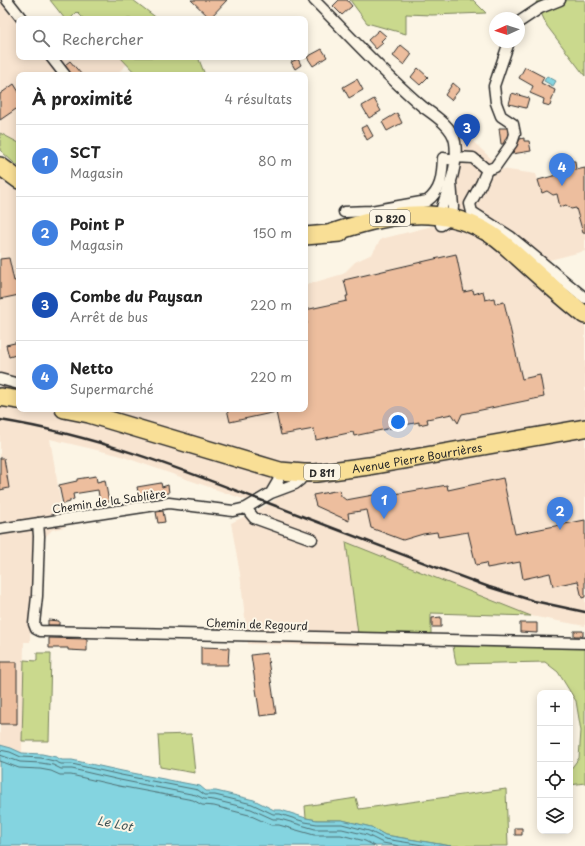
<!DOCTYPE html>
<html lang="fr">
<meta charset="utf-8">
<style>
body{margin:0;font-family:"Playpen Sans",sans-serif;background:#f2f2f2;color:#222}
.controls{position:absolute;right:12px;bottom:12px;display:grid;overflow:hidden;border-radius:8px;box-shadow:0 2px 10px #0003}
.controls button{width:36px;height:36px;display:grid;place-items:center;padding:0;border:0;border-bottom:1px solid #e0e0e0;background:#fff;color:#222;font:20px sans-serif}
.compass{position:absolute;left:489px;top:12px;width:36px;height:36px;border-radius:50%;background:#fff;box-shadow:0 2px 10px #0003;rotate:267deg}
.you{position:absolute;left:398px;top:422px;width:14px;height:14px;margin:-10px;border:3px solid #fff;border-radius:50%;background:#1a73e8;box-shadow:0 0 0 6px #1a73e833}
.badge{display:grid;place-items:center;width:26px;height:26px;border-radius:50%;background:#db2777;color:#fff;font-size:13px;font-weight:700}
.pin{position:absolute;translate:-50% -33px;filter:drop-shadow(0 1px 2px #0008)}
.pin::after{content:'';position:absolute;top:21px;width:14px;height:12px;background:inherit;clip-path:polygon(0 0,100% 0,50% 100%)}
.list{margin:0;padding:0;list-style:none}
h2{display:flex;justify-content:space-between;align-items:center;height:52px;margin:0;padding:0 16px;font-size:17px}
h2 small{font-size:13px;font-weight:400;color:#767676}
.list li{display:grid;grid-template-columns:26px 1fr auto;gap:12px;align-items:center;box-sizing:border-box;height:72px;padding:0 16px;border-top:1px solid #e0e0e0}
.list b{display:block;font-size:15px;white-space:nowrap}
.list p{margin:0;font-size:13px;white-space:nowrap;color:#767676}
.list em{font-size:13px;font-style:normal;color:#767676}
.icon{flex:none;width:22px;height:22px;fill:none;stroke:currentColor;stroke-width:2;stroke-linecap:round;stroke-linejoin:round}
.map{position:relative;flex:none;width:585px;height:846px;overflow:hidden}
.search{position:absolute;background:#fff;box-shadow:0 2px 10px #0003;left:16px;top:16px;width:292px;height:44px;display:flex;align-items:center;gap:10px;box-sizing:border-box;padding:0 14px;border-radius:8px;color:#767676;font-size:15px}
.panel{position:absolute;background:#fff;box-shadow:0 2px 10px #0003;left:16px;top:72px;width:292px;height:340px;border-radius:8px}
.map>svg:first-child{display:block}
.built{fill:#f8e4d0}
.green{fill:#cad98d;stroke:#7a825c}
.water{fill:#84d4e0;stroke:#609098}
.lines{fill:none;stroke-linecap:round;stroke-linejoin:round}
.shore{stroke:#4f6f73;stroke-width:1}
.building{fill:#edbe9e;stroke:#2b2b2b}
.street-casing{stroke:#2b2b2b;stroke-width:13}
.primary-casing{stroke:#2b2b2b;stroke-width:20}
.street{stroke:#fcf5e5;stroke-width:10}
.primary{stroke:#f9df96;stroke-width:17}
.rail{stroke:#2b2b2b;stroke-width:2.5}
.labels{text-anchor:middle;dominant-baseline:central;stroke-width:4;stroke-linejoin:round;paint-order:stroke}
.shield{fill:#fcf5e5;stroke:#6a6863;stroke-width:1}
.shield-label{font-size:10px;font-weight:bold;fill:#2b2b2b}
.street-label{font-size:11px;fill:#2b2b2b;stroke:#fcf5e5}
.water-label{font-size:12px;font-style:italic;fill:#415558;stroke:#fcf5e5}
</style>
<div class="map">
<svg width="585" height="846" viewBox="0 0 585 846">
<rect width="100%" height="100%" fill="#fcf5e5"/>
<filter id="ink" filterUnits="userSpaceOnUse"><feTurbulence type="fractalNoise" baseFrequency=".025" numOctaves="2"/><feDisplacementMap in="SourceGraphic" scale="8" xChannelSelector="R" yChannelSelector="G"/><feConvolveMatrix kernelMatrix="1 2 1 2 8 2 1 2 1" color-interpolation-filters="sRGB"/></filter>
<g filter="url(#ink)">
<!-- built -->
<path class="built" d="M 0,0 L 7,0 L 19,19 L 19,57 L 120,57 L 127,64 L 116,75 L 19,75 L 19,143 L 0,133 Z
M 461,130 L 502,169 L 536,174 L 538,180 L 585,168 L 585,251 L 530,265 L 585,317 L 585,626 L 531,616 L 346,542 L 360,646 L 248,644 L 240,574 L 231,523 L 262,508 L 279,497 L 263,490 L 246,500 L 118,455 L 50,439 L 65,527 L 52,530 L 45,537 L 34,538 L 30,642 L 24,642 L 22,753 L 11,748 L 0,745 L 0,178 L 9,186 L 19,191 L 19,409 L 305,409 L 305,285 L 343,274 L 355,262 L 372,254 L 381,239 L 452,221 Z"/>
<!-- green -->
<path class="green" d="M 50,0 L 133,0 L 158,19 L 84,19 L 77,12 L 70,19 L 65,19 Z
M 350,0 L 473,0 L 486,13 L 432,15 L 406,14 L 406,34 L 367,23 Z
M 541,0 L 585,0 L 585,76 L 547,26 L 536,2 Z
M 120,57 L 198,57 L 205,75 L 137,75 Z
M 0,133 L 19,143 L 19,166 L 15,164 L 0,150 Z
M 346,542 L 531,616 L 431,613 L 431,635 L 358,634 Z
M 453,646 L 585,648 L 585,783 L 570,785 L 570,770 L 579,758 L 581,731 L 576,701 L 558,672 L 545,662 L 456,664 Z
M 37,653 L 51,653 L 49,741 L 22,741 L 24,660 L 37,661 Z
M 191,734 L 195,773 L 160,767 L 158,735 Z
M 506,789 L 508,846 L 451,846 L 385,835 L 371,827 L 342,820 L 317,820 L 306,818 L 305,806 L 356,798 L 359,809 Z"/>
<!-- water -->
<path class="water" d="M 547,76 L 556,81 L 553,86 L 544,81 Z
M 0,745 L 11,748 L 22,753 L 42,754 L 56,757 L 62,760 L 72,760 L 122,771 L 200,786 L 206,791 L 216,791 L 254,800 L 274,810 L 281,810 L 306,818 L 317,820 L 342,820 L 371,827 L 385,835 L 451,846 L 0,846 Z"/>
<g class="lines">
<!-- shore -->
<path class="shore" d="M 0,750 L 10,752 L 21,757 L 41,758 L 54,761 L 61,764 L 72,764 L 121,775 L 198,790 L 205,795 L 215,795 L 252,804 L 273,814 L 280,814 L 305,822 L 317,824 L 342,824 L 369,831 L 385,839 L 429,846
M 0,755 L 20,762 L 41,763 L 53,765 L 61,769 L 72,769 L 120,780 L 196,795 L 204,799 L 214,800 L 251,809 L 273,819 L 280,819 L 315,829 L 342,829 L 367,835 L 383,843 L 399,846
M 0,761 L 19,768 L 40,769 L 51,771 L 60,775 L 71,775 L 119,786 L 193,800 L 202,805 L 214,806 L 249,815 L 271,825 L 279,825 L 314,835 L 341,835 L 365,841 L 375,846"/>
</g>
<!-- building -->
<path class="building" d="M 191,0 L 227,0 L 210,18 Z
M 339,0 L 347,0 L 352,6 L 342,15 L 333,6 Z
M 379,30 L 386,36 L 381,41 L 383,43 L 376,49 L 368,40 Z
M 401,45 L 412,54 L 404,65 L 393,56 Z
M 322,49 L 327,57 L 313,66 L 307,57 Z
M 298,59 L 301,65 L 295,69 L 291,62 Z
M 70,61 L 82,75 L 71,75 L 65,65 Z
M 525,67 L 544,77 L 541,83 L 555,90 L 550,106 L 543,104 L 544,99 L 530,93 L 533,86 L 519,78 Z
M 418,68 L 428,77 L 420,85 L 411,77 Z
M 357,79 L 363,90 L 349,98 L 343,87 Z
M 453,83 L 460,89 L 451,100 L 445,95 Z
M 14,84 L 19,92 L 19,107 L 0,120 L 0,94 Z
M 512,93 L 529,98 L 526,108 L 509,104 Z
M 374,99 L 381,111 L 369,118 L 362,106 Z
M 397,113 L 402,123 L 387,131 L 382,122 Z
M 367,125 L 373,136 L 367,140 L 361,128 Z
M 499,128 L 507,128 L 508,134 L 503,144 L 501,144 Z
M 524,138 L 524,141 L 529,141 L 531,151 L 512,154 L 520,139 Z
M 567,161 L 575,161 L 576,170 L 585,168 L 585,233 L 583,233 L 576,208 L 571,209 L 566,205 L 560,207 L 557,194 L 553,195 L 547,191 L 542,193 L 538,180 L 568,172 Z
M 456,254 L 464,292 L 473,290 L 474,294 L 483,291 L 485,300 L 494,298 L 495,304 L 504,302 L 522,379 L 540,375 L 544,397 L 462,414 L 458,423 L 452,414 L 427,419 L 428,423 L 419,425 L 419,422 L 354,436 L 353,432 L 316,440 L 314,429 L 281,435 L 276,412 L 230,422 L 227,409 L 305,409 L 305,325 L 307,324 L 305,310 L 347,301 L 346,296 L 348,296 L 344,280 Z
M 9,258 L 14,281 L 19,280 L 19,295 L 0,299 L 0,259 Z
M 19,342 L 19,354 L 9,357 L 6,345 Z
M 0,458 L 4,458 L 9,488 L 0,490 Z
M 96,476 L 97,482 L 105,480 L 109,502 L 100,503 L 98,490 L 73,494 L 74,499 L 70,500 L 70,502 L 63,504 L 59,485 L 77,481 L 77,479 Z
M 503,478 L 515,534 L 585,520 L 585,597 L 582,598 L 578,581 L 553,586 L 550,573 L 523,579 L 520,562 L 487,568 L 486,563 L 476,565 L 468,532 L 438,537 L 437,532 L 423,534 L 403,540 L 371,528 L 367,510 L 348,513 L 349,521 L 316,506 L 313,495 L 340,490 L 341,496 L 346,500 L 395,491 L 395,494 L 447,485 L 448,490 Z
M 161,483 L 162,487 L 168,485 L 169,493 L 150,496 L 150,499 L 140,501 L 137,487 Z
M 163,511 L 165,522 L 158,523 L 156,512 Z
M 441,617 L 441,627 L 432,627 L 432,618 Z
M 48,620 L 59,621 L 59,625 L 48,625 Z
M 520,623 L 537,623 L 537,633 L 520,632 Z
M 574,631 L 583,631 L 583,636 L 574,636 Z
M 49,638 L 87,639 L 87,651 L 68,650 L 68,648 L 49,648 Z
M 201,647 L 229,648 L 228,665 L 201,665 Z
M 267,653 L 276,714 L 260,716 L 251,655 Z
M 0,662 L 17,662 L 17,724 L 0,724 Z
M 515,828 L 522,828 L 522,835 L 515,835 Z"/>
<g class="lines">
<!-- street casing -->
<g class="street-casing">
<path id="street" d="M 7,0 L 22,19
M 314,0 C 350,36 384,74 423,107 C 434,115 453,127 455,142 C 457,155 454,172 450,184 C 445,199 439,210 441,225 L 452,218 L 453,207 L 451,182
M 519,22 L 540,8 L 560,0
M 51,57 L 65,75
M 455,157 L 473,158 L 487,170
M 487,170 L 481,184 L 470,204 L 472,212 L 511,237 L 585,298
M 487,170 L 495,167 L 512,143 L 515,134 L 513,124 L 501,116 L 496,103 L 494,86 L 509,42
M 344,212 L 371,211 L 427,201 C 442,190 442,175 443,158 L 455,160
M 0,379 L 19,384
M 271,493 L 278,481 L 280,471
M 246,508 L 254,518 L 312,539
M 38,523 L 39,536 L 37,596 L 34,624 L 36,629 L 40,631 L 585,643
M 0,529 L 169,503 L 233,511 L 246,508 L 271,493 L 295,484 L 300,480 L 304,473"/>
</g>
<!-- primary casing -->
<g class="primary-casing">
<g id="primary">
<path d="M 0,166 L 19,180"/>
<path d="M 329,234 C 380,216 436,203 485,231 C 497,237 508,248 518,257 C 540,277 562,297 585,315"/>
<path d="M 305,236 L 340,233"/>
<path d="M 0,397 L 19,400"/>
<path id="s1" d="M 64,409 L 89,414 L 280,471 L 304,473 L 316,473 L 369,466 L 585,428"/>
</g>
</g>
<!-- street -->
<use href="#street" class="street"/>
<!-- primary -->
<use href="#primary" class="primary"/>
<!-- rail -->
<path class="rail" d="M 0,420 C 93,435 176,467 263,501 C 338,530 413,559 489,587 L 534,601 L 585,612"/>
</g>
</g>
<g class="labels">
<!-- shield labels -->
<g class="shield">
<rect x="370" y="210" width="40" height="16" rx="3"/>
<rect x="304" y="464" width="36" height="16" rx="3"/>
</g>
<g class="shield-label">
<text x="390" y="218">D 820</text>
<text x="322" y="472">D 811</text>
</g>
<!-- street labels -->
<g class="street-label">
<text stroke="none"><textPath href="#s1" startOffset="363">Avenue Pierre Bourrières</textPath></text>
<text transform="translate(109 501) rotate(-8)">Chemin de la Sablière</text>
<text transform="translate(257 624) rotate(2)">Chemin de Regourd</text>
</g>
<!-- water labels -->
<g class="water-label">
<text transform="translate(115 823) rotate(11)">Le Lot</text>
</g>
</g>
</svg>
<div class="controls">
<button>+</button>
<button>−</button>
<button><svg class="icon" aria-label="locate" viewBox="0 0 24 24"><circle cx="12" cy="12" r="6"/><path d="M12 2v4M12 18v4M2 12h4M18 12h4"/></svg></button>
<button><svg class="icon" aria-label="layers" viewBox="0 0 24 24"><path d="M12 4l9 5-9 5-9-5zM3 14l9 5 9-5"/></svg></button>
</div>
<svg class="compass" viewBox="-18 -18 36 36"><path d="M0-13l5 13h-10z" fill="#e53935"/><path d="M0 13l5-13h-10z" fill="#767676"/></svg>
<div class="you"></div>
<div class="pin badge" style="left:384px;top:519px;background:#3f7fe0">1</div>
<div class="pin badge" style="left:560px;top:530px;background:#3f7fe0">2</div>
<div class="pin badge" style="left:467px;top:147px;background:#1a4fb4">3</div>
<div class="pin badge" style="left:562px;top:186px;background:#3f7fe0">4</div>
<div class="search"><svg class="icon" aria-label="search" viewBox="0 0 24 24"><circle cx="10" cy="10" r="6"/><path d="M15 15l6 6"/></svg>Rechercher</div>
<section class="panel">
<h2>À proximité<small>4 résultats</small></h2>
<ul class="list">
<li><span class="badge" style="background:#3f7fe0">1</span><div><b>SCT</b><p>Magasin</p></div><em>80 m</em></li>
<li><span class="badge" style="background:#3f7fe0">2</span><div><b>Point P</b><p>Magasin</p></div><em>150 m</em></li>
<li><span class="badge" style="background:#1a4fb4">3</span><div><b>Combe du Paysan</b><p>Arrêt de bus</p></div><em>220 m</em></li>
<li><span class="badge" style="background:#3f7fe0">4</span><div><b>Netto</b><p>Supermarché</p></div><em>220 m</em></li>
</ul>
</section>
</div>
